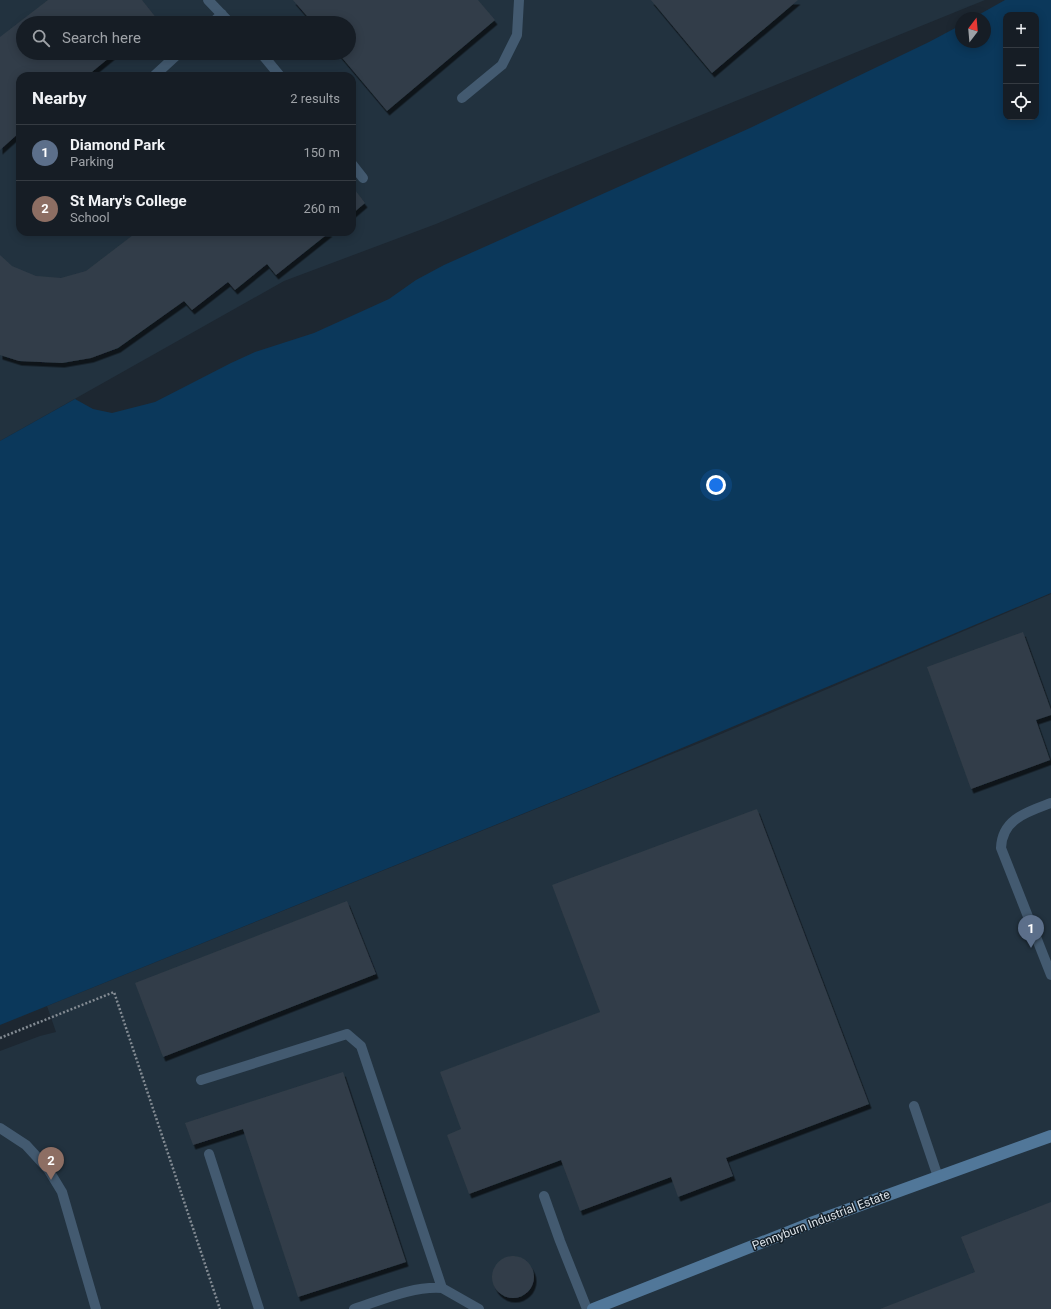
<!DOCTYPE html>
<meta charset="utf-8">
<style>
body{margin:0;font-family:Roboto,sans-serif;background:#1f262d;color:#f1f3f6}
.controls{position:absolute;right:12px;top:12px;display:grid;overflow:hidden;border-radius:8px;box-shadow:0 2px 10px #0003}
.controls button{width:36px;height:36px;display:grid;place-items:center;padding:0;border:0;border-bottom:1px solid #353b42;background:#161d25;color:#f1f3f6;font:20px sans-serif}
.compass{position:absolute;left:955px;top:12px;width:36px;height:36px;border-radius:50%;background:#161d25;box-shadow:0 2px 10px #0003;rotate:16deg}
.you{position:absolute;left:716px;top:485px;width:14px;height:14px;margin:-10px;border:3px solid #fff;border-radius:50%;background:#1a73e8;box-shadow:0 0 0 6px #1a73e833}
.badge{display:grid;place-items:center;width:26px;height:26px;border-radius:50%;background:#bca0f2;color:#fff;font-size:13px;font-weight:700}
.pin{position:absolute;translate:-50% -33px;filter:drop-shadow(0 1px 2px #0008)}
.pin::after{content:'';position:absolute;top:21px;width:14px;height:12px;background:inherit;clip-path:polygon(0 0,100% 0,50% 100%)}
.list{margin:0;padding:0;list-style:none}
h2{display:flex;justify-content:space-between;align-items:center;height:52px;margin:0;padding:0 16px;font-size:17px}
h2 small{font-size:13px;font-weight:400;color:#9ea2a7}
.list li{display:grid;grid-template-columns:26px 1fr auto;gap:12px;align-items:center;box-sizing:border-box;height:56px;padding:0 16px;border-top:1px solid #353b42}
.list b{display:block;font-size:15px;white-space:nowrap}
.list p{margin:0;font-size:13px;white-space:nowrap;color:#9ea2a7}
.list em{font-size:13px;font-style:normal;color:#9ea2a7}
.icon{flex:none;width:22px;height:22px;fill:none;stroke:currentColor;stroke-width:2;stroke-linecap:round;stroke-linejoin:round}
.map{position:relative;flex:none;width:1051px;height:1309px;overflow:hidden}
.search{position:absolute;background:#161d25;box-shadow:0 2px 10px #0003;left:16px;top:16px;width:340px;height:44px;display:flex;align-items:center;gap:10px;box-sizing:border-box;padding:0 14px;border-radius:22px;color:#9ea2a7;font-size:15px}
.panel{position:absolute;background:#161d25;box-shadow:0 2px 10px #0003;left:16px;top:72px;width:340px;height:164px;border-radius:12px}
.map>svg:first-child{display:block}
.built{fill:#22323f;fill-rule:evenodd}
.green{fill:#0b385b;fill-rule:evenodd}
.building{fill:#323d48;filter:url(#shadow)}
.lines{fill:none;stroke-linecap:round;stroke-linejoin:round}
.path{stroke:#838b93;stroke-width:2.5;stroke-dasharray:2 2;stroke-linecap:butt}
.lane{stroke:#435a70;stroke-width:10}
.secondary{stroke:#517799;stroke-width:12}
.labels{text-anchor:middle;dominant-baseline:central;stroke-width:3;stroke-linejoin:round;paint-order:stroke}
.street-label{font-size:12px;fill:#dae1e7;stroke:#131e27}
</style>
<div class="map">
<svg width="1051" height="1309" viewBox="0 0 1051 1309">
<defs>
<filter id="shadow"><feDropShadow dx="2.5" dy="4.5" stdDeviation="0" flood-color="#0009"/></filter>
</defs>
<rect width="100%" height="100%" fill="#1d2731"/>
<!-- built -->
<path class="built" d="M 0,0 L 985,0 L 536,182 L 436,224 L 284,281 L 0,441 ZM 23,23 L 349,23 L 349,53 L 23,53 ZM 20,76 L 352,76 L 352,232 L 20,232 Z
M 1051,594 L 1051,1309 L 0,1309 L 0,1051 L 40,1036 L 56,1032 L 47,1006 L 707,740 Z"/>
<!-- green -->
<path class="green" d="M 1005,0 L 1051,0 L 1051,593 L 589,787 L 0,1025 L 0,441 L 75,399 L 93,409 L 112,413 L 155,402 L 231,363 L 255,352 L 314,333 L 389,299 L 416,280 L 444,265 L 750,128 L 929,42 L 961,25 L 961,42 L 985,42 L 985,18 L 973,18 ZM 1006,15 L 1036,15 L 1036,117 L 1006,117 Z"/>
<!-- building -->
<path class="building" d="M 48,0 L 142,0 L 157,19 L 152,23 L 23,23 L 23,53 L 115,53 L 87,76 L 20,76 L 20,132 L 0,150 L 0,37 Z
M 293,0 L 478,0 L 495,20 L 387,111 L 338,53 L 349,53 L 349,23 L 313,23 Z
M 651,0 L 798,0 L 712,73 Z
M 352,186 L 365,203 L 352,214 Z
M 137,232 L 330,232 L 276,275 L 267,264 L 235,290 L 228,282 L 192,310 L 184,301 L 118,348 L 91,358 L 62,363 L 19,361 L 0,355 L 0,255 L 12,266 L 36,276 L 61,278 L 86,271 Z
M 1023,632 L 1051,710 L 1051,715 L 1036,720 L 1050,760 L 971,789 L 927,667 Z
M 757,809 L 869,1104 L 726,1158 L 733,1176 L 678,1197 L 671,1177 L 580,1211 L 561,1160 L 469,1194 L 447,1135 L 461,1129 L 440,1072 L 600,1012 L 552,885 Z
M 347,901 L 376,974 L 163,1057 L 135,983 Z
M 343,1072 L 406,1262 L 298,1297 L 243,1129 L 193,1145 L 185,1123 Z
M 1051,1202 L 1051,1309 L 880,1309 L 975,1272 L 961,1237 Z
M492 1277a21 21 0 1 1 42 0a21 21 0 1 1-42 0Z"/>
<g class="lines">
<!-- path -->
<path class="path" d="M 0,1038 L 114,992 L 220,1309"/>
<!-- lane -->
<path class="lane" d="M 208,0 L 230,23
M 212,23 L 222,14
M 261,53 L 280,76
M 154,76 L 179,53
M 462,98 L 502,65 L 517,35 L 519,0
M 352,164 L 363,178
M 1051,803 C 1027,812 1002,819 1001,848 L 1051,975
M 201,1080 L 347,1034 L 361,1046 L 442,1288 L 479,1309
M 914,1106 L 938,1177
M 0,1128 L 26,1145 L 48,1169 L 62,1192 L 96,1309
M 209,1154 L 259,1309
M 544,1196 L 560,1241 L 587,1309
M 354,1309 C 382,1300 412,1286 442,1288"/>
<!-- secondary -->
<path class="secondary" d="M 593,1309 L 811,1223 L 1051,1136"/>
</g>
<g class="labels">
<!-- street labels -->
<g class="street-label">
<text transform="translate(821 1220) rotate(-21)">Pennyburn Industrial Estate</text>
</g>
</g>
</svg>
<div class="controls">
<button>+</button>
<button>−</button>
<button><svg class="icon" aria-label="locate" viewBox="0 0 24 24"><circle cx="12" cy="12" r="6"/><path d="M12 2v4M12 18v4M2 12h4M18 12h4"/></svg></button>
</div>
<svg class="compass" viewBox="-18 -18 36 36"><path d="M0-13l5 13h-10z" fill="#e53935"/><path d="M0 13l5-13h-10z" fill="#9ea2a7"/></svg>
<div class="you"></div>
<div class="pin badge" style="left:1031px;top:948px;background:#5c6f8a">1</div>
<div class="pin badge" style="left:51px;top:1180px;background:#8d6e63">2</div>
<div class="search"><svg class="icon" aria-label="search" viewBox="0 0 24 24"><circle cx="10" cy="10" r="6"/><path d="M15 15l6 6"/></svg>Search here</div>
<section class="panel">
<h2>Nearby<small>2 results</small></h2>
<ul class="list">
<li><span class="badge" style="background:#5c6f8a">1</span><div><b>Diamond Park</b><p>Parking</p></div><em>150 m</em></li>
<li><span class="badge" style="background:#8d6e63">2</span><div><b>St Mary's College</b><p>School</p></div><em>260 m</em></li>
</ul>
</section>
</div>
